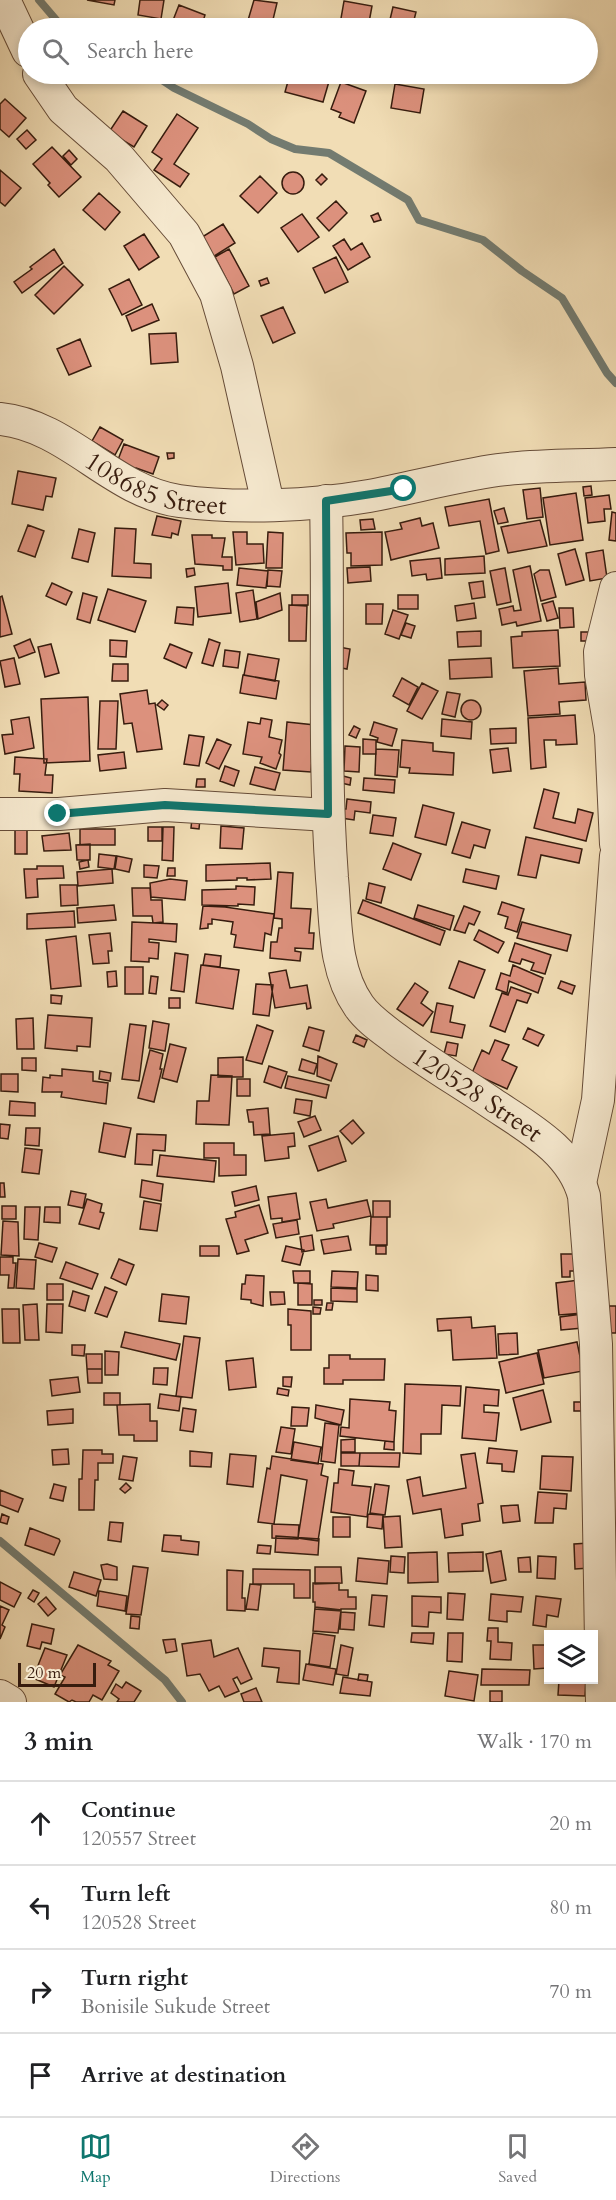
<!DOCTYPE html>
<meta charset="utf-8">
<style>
body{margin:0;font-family:Cardo,serif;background:#f2f2f2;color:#202124}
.controls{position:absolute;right:18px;bottom:18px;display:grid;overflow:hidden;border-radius:0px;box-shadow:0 3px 9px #0003}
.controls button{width:54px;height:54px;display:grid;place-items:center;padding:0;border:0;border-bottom:2px solid #e0e0e0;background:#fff;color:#202124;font:30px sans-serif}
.scale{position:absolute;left:18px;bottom:15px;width:78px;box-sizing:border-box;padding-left:6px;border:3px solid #371c0e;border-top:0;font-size:16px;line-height:21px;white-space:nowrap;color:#371c0e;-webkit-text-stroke:4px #f6e9cf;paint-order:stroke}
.stop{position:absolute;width:18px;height:18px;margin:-14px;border:4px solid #0f766e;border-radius:50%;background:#fff}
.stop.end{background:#0f766e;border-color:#fff;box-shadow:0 2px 6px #0008}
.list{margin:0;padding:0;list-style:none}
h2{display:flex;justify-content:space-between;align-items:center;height:78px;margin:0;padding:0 24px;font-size:26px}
h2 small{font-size:20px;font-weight:400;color:#757577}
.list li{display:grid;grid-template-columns:39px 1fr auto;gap:18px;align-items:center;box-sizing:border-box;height:84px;padding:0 24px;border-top:2px solid #e0e0e0}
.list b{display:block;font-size:22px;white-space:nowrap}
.list p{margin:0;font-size:20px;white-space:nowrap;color:#757577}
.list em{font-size:20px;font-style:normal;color:#757577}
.icon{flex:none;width:33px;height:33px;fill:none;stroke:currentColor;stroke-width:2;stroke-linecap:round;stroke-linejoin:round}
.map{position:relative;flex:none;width:616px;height:1702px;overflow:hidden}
.search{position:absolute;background:#fff;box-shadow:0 3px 9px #0003;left:18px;right:18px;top:18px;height:66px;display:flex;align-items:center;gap:15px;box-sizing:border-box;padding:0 21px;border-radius:33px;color:#757577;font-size:22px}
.sheet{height:414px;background:#fff}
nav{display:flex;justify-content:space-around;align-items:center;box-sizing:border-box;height:84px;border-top:2px solid #e0e0e0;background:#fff;font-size:16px;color:#757577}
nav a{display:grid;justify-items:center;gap:3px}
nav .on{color:#0f766e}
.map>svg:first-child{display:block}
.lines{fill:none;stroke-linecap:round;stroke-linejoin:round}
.stream{stroke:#737b70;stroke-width:8}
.building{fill:#dc917d;stroke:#371c0e;stroke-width:1.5}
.street-casing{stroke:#664c38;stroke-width:34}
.street{stroke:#f6e9cf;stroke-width:32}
.route{stroke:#0f766e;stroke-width:8}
.labels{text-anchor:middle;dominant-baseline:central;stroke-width:4.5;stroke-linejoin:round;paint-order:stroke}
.street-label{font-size:26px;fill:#371c0e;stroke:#f6e9cf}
</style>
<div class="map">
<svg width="616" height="1702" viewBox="0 0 616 1702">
<rect width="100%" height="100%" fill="#f1ddb5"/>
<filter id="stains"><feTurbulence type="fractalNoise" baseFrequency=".00333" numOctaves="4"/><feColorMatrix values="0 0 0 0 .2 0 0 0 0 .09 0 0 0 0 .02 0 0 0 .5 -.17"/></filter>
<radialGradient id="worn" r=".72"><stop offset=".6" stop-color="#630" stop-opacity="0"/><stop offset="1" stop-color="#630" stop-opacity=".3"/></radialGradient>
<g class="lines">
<!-- stream -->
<path class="stream" d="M 39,0 L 63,28
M 153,74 L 174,88 L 248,124 L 271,139 L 295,149 L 329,153 L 408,200 L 419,220 L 483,240 L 522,271 L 562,298 L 607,373 L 616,383
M 0,1541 L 165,1680 L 182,1702"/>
</g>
<!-- building -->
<path class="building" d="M 87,0 L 115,0 L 114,5 Z
M 140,0 L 164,0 L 161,19 L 138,15 Z
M 254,0 L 277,3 L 271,28 L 246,27 Z
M 344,1 L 372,6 L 368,28 L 340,24 Z
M 179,5 L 205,15 L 201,28 L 170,28 Z
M 393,7 L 416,12 L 414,20 L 439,26 L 439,28 L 388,28 Z
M 290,74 L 313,74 L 330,78 L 323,102 L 285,92 Z
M 412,74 L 428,74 L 426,81 L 412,75 Z
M 341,82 L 366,91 L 354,123 L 339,117 L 341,113 L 331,109 Z
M 395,84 L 424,89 L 420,113 L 391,108 Z
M 5,99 L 26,118 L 9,137 L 0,129 L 0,104 Z
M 123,111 L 147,126 L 134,147 L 109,132 Z
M 177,114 L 198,128 L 174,164 L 189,174 L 180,187 L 154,170 L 162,159 L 152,152 Z
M 27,130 L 36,140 L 26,149 L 17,139 Z
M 52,147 L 81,177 L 59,197 L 48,185 L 50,183 L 33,164 Z
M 69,150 L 77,159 L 71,165 L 63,156 Z
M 0,170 L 21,188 L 5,206 L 0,202 Z
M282 183a11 11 0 1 1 22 0a11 11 0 1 1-22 0Z
M 322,174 L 327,179 L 321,185 L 316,180 Z
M 260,176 L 277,193 L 258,213 L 240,196 Z
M 99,193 L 120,212 L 105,230 L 83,210 Z
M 336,201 L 347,213 L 329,231 L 317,218 Z
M 378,213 L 381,220 L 374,222 L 371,216 Z
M 302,214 L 319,237 L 298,252 L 281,228 Z
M 223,224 L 235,243 L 211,258 L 199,239 Z
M 144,234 L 159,257 L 139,270 L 124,246 Z
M 344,239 L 351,250 L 362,243 L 370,257 L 348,270 L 333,246 Z
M 54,249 L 63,263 L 22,293 L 14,282 L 32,269 L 30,267 Z
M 229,249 L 249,286 L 234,294 L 215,257 Z
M 336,257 L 348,282 L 325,293 L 313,268 Z
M 64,266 L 83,285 L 54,314 L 35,295 Z
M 267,278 L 269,283 L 261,286 L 259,281 Z
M 129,279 L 142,305 L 122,315 L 109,289 Z
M 152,304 L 159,320 L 132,331 L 126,316 Z
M 283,307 L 295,333 L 273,343 L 261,316 Z
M 176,333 L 178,362 L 151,364 L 149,334 Z
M 80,339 L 91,366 L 69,375 L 57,349 Z
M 100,427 L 123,440 L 115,455 L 92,441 Z
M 124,444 L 159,457 L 153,474 L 136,468 L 135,471 L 116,465 Z
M 167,453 L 174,453 L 174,458 L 168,459 Z
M 18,471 L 56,478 L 52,497 L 46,496 L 43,510 L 12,504 Z
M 591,486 L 592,495 L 584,496 L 583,487 Z
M 540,488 L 543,517 L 527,519 L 523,490 Z
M 576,493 L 583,540 L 550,545 L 543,498 Z
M 609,495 L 611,509 L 604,509 L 605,521 L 588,523 L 585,498 Z
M 489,499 L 499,551 L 486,554 L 480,521 L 449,526 L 445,507 Z
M 504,508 L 508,522 L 498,524 L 494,511 Z
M 612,512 L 616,513 L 616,541 L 609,540 Z
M 157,516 L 181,521 L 178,535 L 172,533 L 171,538 L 152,535 Z
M 420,518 L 422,526 L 433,523 L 439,548 L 391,560 L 385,532 L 402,529 L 400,523 Z
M 373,519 L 375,529 L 361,530 L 360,520 Z
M 540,520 L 547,546 L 508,553 L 501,527 Z
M 28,525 L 44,531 L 35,557 L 18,551 Z
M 115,528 L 136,529 L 134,563 L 151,564 L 151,578 L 112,576 Z
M 79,529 L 95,533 L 88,562 L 72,558 Z
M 233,532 L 247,532 L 247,544 L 263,544 L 264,563 L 236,565 Z
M 268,532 L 283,533 L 282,568 L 266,568 Z
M 382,532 L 382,565 L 351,566 L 351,553 L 347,553 L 346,533 Z
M 192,535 L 212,535 L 212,538 L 225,538 L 222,557 L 232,557 L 232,570 L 223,570 L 223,566 L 195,564 Z
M 575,549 L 584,580 L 566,585 L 558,554 Z
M 603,550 L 607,578 L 590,581 L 586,553 Z
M 484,556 L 485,573 L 445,575 L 445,559 Z
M 440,558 L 442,578 L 427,580 L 426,574 L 412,576 L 410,561 Z
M 530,566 L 541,621 L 517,626 L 516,622 L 502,625 L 499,609 L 513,606 L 514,611 L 521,610 L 513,570 Z
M 370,567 L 371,581 L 348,583 L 347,568 Z
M 194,568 L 195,575 L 187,577 L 186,569 Z
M 239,568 L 268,571 L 266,588 L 237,585 Z
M 505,568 L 511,602 L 497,605 L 490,571 Z
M 268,570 L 282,571 L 280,587 L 267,586 Z
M 540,570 L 549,570 L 556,597 L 541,601 L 534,574 Z
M 483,581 L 485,597 L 472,599 L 469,583 Z
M 52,583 L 72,592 L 66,605 L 46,596 Z
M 228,583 L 231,613 L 198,617 L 195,587 Z
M 108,589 L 146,601 L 135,632 L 98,620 Z
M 253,590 L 257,619 L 240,622 L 236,593 Z
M 83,593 L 97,597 L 90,623 L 77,619 Z
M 280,593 L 282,610 L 258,619 L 256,602 Z
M 292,595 L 308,595 L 308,605 L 292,605 Z
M 398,595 L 418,595 L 418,609 L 398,609 Z
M 2,596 L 12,634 L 0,637 L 0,597 Z
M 553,601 L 558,618 L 547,621 L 542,604 Z
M 474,603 L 476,618 L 457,621 L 455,606 Z
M 366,604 L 383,604 L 382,624 L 366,624 Z
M 289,605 L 307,606 L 306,641 L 289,641 Z
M 177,607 L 194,608 L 193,625 L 175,623 Z
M 559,608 L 573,608 L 574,627 L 560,628 Z
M 393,610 L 408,615 L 399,639 L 385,634 Z
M 406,623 L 415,626 L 411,638 L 401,635 Z
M 558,630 L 560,666 L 513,668 L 511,637 L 522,636 L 522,632 Z
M 481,631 L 481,646 L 458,647 L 457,632 Z
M 581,632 L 591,632 L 591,641 L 581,641 Z
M 30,639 L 35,652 L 19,658 L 14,646 Z
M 209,639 L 220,643 L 213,666 L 202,663 Z
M 110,640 L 127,641 L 126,657 L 110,656 Z
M 51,644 L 59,673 L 45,677 L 38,647 Z
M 170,644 L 192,653 L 186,668 L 164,658 Z
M 339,647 L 350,649 L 347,669 L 336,667 Z
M 225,650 L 240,652 L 238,668 L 223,666 Z
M 248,654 L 279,659 L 275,681 L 244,675 Z
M 14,658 L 20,684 L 5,687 L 0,661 Z
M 491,658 L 492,677 L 450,679 L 449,660 Z
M 113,664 L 128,664 L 128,681 L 112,681 Z
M 558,668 L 559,684 L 585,682 L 586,700 L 559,702 L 560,714 L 528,716 L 524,671 Z
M 243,675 L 279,681 L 276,699 L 240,693 Z
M 402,678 L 418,687 L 409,705 L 393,696 Z
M 422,683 L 438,691 L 422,719 L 407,711 Z
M 147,690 L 149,704 L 155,703 L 162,749 L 137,752 L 132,723 L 124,724 L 120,694 Z
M 447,692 L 460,694 L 455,717 L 442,714 Z
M 88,697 L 90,761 L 44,763 L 41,699 Z
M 162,700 L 168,705 L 164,710 L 157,705 Z
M461 710a10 10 0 1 1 20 0a10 10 0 1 1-20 0Z
M 100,701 L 118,701 L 116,749 L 98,749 Z
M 575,715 L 577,744 L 556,745 L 556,740 L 544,740 L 546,767 L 531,769 L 528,718 Z
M 29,717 L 34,748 L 5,754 L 2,735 L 13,734 L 11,720 Z
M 261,718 L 272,720 L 269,737 L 282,740 L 279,753 L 281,755 L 276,769 L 260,763 L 262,757 L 243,754 L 248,722 L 260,724 Z
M 442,719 L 472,722 L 471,739 L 441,736 Z
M 287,722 L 315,725 L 311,772 L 283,770 Z
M 374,722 L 397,729 L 392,746 L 377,742 L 378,738 L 370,735 Z
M 354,726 L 360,729 L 356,738 L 349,735 Z
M 516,728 L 516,743 L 491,744 L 490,729 Z
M 189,735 L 204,737 L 199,766 L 184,764 Z
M 217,739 L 231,745 L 219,769 L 206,763 Z
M 363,739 L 376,740 L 376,754 L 363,754 Z
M 402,740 L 433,743 L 433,751 L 454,753 L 453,775 L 409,773 L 410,768 L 400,767 Z
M 345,746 L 360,747 L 359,772 L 344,771 Z
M 508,748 L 511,771 L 493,773 L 490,750 Z
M 376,749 L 399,750 L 397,777 L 375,775 Z
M 124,752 L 126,768 L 100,771 L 98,755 Z
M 15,757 L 47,759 L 45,775 L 53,775 L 52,793 L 19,791 L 20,774 L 14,774 Z
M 225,766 L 239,771 L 234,786 L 220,781 Z
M 255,767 L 280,773 L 275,790 L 250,784 Z
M 343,776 L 351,778 L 350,785 L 341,783 Z
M 364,778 L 395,780 L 394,793 L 363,790 Z
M 197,779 L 205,779 L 205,787 L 196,787 Z
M 544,789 L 559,793 L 553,818 L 575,823 L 578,809 L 593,813 L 586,841 L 534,828 Z
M 347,799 L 371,802 L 370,813 L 355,811 L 354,820 L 341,818 L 342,809 L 346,809 Z
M 423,805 L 454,813 L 446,845 L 415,837 Z
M 373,815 L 396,818 L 393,836 L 370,833 Z
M 192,818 L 200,819 L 199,829 L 191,828 Z
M 462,822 L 490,830 L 485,848 L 474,845 L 470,858 L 452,853 Z
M 221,826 L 244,828 L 242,849 L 220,848 Z
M 148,827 L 162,827 L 162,841 L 148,841 Z
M 163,827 L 174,827 L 173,861 L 162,860 Z
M 15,829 L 27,829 L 27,854 L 15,854 Z
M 80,829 L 115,829 L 115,845 L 80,845 Z
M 69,833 L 71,850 L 44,851 L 42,836 Z
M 526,837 L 582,849 L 579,863 L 541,855 L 536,878 L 518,875 Z
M 393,843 L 421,854 L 411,880 L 383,869 Z
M 90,844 L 90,860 L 77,860 L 76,845 Z
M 99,854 L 116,856 L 114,869 L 98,867 Z
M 117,856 L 132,859 L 129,872 L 115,869 Z
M 88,860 L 89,867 L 80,869 L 79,862 Z
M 270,863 L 271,879 L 247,880 L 247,878 L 237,878 L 237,880 L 206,881 L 206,865 Z
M 144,865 L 159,866 L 157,878 L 144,877 Z
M 37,866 L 63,866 L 64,878 L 37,879 L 38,897 L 26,898 L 24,869 L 37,869 Z
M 168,868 L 175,868 L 175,876 L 167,876 Z
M 112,869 L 113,883 L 78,886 L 77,872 Z
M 466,869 L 499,876 L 496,889 L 463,882 Z
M 278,872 L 293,873 L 291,908 L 311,909 L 309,933 L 314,933 L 313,949 L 295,948 L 295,951 L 301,952 L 300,961 L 270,958 L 271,942 L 277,942 L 279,928 L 282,928 L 282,919 L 274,918 Z
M 170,879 L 187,881 L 185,900 L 151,897 L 150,883 Z
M 369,883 L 385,887 L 381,903 L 366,899 Z
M 60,885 L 77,885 L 78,905 L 61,906 Z
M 236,886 L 255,887 L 254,905 L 238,904 L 238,906 L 202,905 L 202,890 L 236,889 Z
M 132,888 L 150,888 L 151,900 L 162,900 L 163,922 L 153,923 L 152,916 L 133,916 Z
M 363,900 L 445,931 L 440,945 L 358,913 Z
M 502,902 L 524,909 L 517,932 L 505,928 L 508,917 L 498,914 Z
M 114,905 L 116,920 L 78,923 L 77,908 Z
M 418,905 L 454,916 L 450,930 L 414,918 Z
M 203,906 L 225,907 L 274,914 L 271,935 L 265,933 L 263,951 L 234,947 L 236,935 L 231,934 L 233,922 L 212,919 L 212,924 L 208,924 L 208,928 L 200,929 Z
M 464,906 L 480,912 L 474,925 L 469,923 L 465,933 L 454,930 Z
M 74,911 L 75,927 L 27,929 L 27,914 Z
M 132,922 L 177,924 L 176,942 L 149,939 L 149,942 L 159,943 L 158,959 L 149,958 L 149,962 L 131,961 Z
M 522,922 L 571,935 L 567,951 L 517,938 Z
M 479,930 L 504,942 L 498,953 L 474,940 Z
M 110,933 L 112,951 L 108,951 L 109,963 L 93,964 L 89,935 Z
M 76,936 L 81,986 L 51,989 L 46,940 Z
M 515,943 L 551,955 L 545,974 L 531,970 L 534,963 L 522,959 L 520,964 L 509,961 Z
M 175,953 L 188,955 L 184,992 L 171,990 Z
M 205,954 L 221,956 L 220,967 L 203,965 Z
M 459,961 L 485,970 L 474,998 L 449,988 Z
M 201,965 L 239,970 L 233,1009 L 196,1003 Z
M 513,965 L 543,978 L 538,993 L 509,981 L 507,993 L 496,989 L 501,973 L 510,976 Z
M 125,967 L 143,967 L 143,994 L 125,994 Z
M 286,970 L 290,988 L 307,985 L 311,1008 L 307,1009 L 306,1003 L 275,1008 L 269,973 Z
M 116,971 L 117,986 L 108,987 L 107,972 Z
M 151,976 L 158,977 L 156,994 L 149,993 Z
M 561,981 L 575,986 L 572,994 L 558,988 Z
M 415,983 L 428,992 L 421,1003 L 433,1012 L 423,1026 L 397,1009 Z
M 256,984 L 273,985 L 269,1016 L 253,1014 Z
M 511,987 L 531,994 L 527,1003 L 517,1000 L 505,1032 L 490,1026 L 502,993 L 508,995 Z
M 51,995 L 62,996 L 61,1004 L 51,1003 Z
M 169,998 L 180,998 L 180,1008 L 169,1008 Z
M 437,1003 L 453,1006 L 450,1022 L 465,1025 L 462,1038 L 431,1032 Z
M 48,1015 L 92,1018 L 90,1047 L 77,1046 L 77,1051 L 45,1048 Z
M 33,1018 L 34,1049 L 17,1049 L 16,1019 Z
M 153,1021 L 169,1024 L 165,1051 L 149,1048 Z
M 130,1024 L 146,1026 L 139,1081 L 122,1079 Z
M 257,1025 L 273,1031 L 262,1064 L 246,1060 Z
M 309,1027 L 324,1031 L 319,1051 L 303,1046 Z
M 528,1028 L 544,1035 L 538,1046 L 523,1039 Z
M 356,1035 L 367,1040 L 364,1047 L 353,1042 Z
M 495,1040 L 509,1045 L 502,1060 L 517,1067 L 507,1089 L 472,1073 L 482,1050 L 489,1054 Z
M 447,1042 L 458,1044 L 456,1056 L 444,1054 Z
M 170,1044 L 186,1048 L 177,1082 L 162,1078 Z
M 150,1050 L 163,1054 L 160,1069 L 162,1069 L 154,1102 L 138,1098 Z
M 318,1056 L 337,1064 L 331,1081 L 317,1076 Z
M 243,1057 L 243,1077 L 218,1077 L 218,1058 Z
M 22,1058 L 36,1058 L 36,1071 L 22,1070 Z
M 302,1059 L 317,1064 L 314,1074 L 299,1070 Z
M 269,1066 L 287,1072 L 281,1088 L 264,1082 Z
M 62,1069 L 93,1072 L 93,1081 L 108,1083 L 106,1104 L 61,1097 L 62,1092 L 42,1092 L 43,1077 L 50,1078 L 50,1075 L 62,1076 Z
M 100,1071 L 111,1073 L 110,1081 L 99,1079 Z
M 1,1074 L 18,1074 L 18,1092 L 1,1091 Z
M 211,1075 L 232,1076 L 229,1125 L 196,1124 L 197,1101 L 209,1101 Z
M 288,1076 L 329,1085 L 326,1098 L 285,1088 Z
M 237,1079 L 250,1079 L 250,1096 L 237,1096 Z
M 296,1099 L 312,1101 L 310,1116 L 294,1113 Z
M 10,1101 L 35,1103 L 35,1116 L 9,1115 Z
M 268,1108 L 270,1134 L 254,1135 L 253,1122 L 249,1122 L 247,1110 Z
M 315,1116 L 321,1130 L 304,1137 L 298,1122 Z
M 353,1120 L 364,1133 L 352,1144 L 340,1131 Z
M 104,1123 L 131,1128 L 125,1157 L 99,1152 Z
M 0,1124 L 10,1125 L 8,1139 L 0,1138 Z
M 26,1128 L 40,1128 L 39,1146 L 25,1145 Z
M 294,1133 L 295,1146 L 288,1147 L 289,1158 L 265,1161 L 262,1136 Z
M 137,1134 L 166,1135 L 165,1151 L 153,1150 L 152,1165 L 135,1164 Z
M 338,1136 L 346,1161 L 318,1171 L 309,1146 Z
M 204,1143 L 234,1143 L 234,1155 L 246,1155 L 246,1175 L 219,1176 L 219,1158 L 204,1158 Z
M 25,1148 L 42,1150 L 39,1174 L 22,1172 Z
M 160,1155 L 216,1161 L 214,1182 L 157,1176 Z
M 142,1180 L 163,1184 L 161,1201 L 140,1197 Z
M 0,1183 L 4,1183 L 5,1197 L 0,1197 Z
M 256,1186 L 259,1200 L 235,1206 L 232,1192 Z
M 71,1191 L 86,1194 L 83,1208 L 68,1205 Z
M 296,1193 L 300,1219 L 282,1222 L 282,1218 L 271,1219 L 268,1197 Z
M 87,1199 L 102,1204 L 100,1212 L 104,1213 L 99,1229 L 79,1224 Z
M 326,1199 L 328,1208 L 367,1200 L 371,1216 L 333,1224 L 334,1228 L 317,1231 L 310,1202 Z
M 144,1201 L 161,1204 L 157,1231 L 140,1229 Z
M 373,1201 L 390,1201 L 390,1217 L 373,1217 Z
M 259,1205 L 268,1233 L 245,1240 L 249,1251 L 237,1254 L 226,1219 L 236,1217 L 235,1212 Z
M 2,1206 L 16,1206 L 16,1219 L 2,1219 Z
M 25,1207 L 40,1207 L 38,1240 L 24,1239 Z
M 45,1207 L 60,1207 L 60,1223 L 44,1222 Z
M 371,1217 L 387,1217 L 387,1245 L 370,1245 Z
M 297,1220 L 299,1234 L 276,1238 L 273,1224 Z
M 3,1221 L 18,1222 L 19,1256 L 1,1255 Z
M 312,1235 L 314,1250 L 302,1252 L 300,1237 Z
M 348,1236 L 351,1250 L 324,1254 L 321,1240 Z
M 39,1243 L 57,1248 L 52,1262 L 35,1257 Z
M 200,1246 L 219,1246 L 219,1256 L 200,1256 Z
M 286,1246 L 304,1250 L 300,1265 L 282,1261 Z
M 376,1246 L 386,1246 L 386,1254 L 376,1254 Z
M 561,1254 L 576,1254 L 577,1271 L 570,1271 L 570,1277 L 562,1277 Z
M 0,1257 L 13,1257 L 13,1263 L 16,1263 L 14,1288 L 8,1288 L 9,1275 L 0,1275 Z
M 18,1259 L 36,1260 L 34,1289 L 16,1288 Z
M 119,1259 L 134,1265 L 126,1285 L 111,1278 Z
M 66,1262 L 98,1274 L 92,1289 L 60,1278 Z
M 293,1271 L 310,1271 L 310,1283 L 294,1283 Z
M 332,1271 L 358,1272 L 357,1288 L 331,1287 Z
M 246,1275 L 264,1276 L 263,1306 L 251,1303 L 251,1300 L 241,1299 L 242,1284 L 245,1284 Z
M 366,1275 L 378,1276 L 378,1291 L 366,1290 Z
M 579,1280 L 583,1313 L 559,1315 L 556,1283 Z
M 298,1283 L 312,1284 L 312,1305 L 298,1305 Z
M 47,1284 L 63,1284 L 63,1300 L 47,1300 Z
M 105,1287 L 117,1292 L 107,1317 L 95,1313 Z
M 331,1288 L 357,1289 L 357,1302 L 331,1301 Z
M 73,1291 L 89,1296 L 85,1311 L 69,1306 Z
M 270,1292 L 284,1292 L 285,1304 L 271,1305 Z
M 162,1294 L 189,1297 L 186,1324 L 159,1321 Z
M 314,1300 L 322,1300 L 322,1305 L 314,1305 Z
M 327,1303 L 333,1303 L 332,1310 L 326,1310 Z
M 37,1304 L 39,1340 L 25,1340 L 23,1305 Z
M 47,1304 L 63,1304 L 62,1333 L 46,1332 Z
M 608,1306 L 616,1306 L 616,1333 L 609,1333 Z
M 313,1307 L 321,1308 L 320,1314 L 313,1314 Z
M 2,1309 L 19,1309 L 20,1343 L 3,1343 Z
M 288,1309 L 311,1311 L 311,1350 L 291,1350 L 291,1325 L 288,1325 Z
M 582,1314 L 583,1328 L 561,1330 L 560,1317 Z
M 471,1317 L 472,1328 L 495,1326 L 497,1358 L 453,1360 L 451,1330 L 438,1331 L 437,1319 Z
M 125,1332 L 180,1344 L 176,1360 L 121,1347 Z
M 517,1333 L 518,1354 L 499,1355 L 498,1334 Z
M 184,1336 L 200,1338 L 192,1398 L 176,1396 Z
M 577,1342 L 583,1371 L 544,1378 L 538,1350 Z
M 72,1345 L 85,1345 L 84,1356 L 72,1355 Z
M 105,1351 L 119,1352 L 118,1375 L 105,1375 Z
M 537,1353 L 544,1384 L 506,1393 L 499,1362 Z
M 86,1354 L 102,1354 L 102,1369 L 87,1369 Z
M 329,1355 L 350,1355 L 350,1359 L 385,1359 L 384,1380 L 343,1380 L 343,1384 L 324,1384 L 324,1368 L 329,1368 Z
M 253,1358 L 256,1387 L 229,1390 L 226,1361 Z
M 154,1368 L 168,1368 L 167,1385 L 153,1384 Z
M 87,1369 L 102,1369 L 102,1383 L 88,1383 Z
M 78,1377 L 80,1392 L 52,1396 L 50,1380 Z
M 283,1377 L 292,1377 L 291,1387 L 283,1386 Z
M 405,1384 L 461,1386 L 460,1406 L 442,1405 L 441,1434 L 421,1434 L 421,1454 L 403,1453 Z
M 466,1387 L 499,1390 L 498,1406 L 484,1405 L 484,1412 L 499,1413 L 496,1441 L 462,1438 Z
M 278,1388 L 289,1390 L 288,1396 L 277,1394 Z
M 543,1390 L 551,1422 L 521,1430 L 513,1398 Z
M 104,1393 L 120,1393 L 120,1405 L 104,1405 Z
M 160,1394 L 181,1397 L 179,1411 L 158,1408 Z
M 350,1399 L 390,1402 L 389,1410 L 396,1411 L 394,1442 L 340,1436 L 341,1427 L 349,1428 Z
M 574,1402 L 583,1402 L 583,1411 L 574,1411 Z
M 150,1404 L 150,1421 L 157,1421 L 157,1441 L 134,1441 L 134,1435 L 119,1435 L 117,1405 Z
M 316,1405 L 344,1410 L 341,1425 L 315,1418 Z
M 292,1407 L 309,1408 L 307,1426 L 291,1426 Z
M 183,1408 L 196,1410 L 193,1432 L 180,1430 Z
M 73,1409 L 73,1423 L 48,1425 L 47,1411 Z
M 325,1423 L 339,1425 L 335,1463 L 321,1461 Z
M 281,1427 L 295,1429 L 291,1454 L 276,1452 Z
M 355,1439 L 355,1452 L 341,1452 L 341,1440 Z
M 385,1441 L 394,1442 L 394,1450 L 384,1449 Z
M 294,1442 L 321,1447 L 318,1464 L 291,1460 Z
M 489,1448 L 517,1451 L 514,1472 L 502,1471 L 502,1464 L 487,1463 Z
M 68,1449 L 69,1464 L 53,1465 L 52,1450 Z
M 83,1450 L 102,1450 L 102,1454 L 113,1454 L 113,1463 L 98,1463 L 98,1480 L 95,1480 L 94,1510 L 79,1510 L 79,1479 L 82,1479 Z
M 190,1451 L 212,1453 L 211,1467 L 190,1466 Z
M 341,1453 L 360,1453 L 359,1466 L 341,1466 Z
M 360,1453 L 400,1453 L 399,1467 L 359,1466 Z
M 475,1453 L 483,1503 L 478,1504 L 480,1521 L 462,1524 L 463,1535 L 445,1538 L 441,1509 L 413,1514 L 407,1480 L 420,1477 L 423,1496 L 466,1488 L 461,1455 Z
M 230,1454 L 256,1456 L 253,1487 L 227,1484 Z
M 123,1456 L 137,1458 L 133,1481 L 119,1479 Z
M 272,1456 L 323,1464 L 321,1475 L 328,1477 L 318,1541 L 298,1538 L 307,1480 L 281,1475 L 274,1524 L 258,1522 L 267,1468 L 270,1469 Z
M 542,1456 L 573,1457 L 571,1491 L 540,1489 Z
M 339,1469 L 354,1471 L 352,1485 L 371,1487 L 367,1517 L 331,1512 L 334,1483 L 338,1483 Z
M 126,1483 L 131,1488 L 125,1493 L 120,1489 Z
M 54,1484 L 66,1487 L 63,1501 L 50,1498 Z
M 375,1484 L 389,1486 L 385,1515 L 370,1513 Z
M 0,1490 L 23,1499 L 18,1512 L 0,1505 Z
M 538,1492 L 567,1494 L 566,1509 L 554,1508 L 553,1523 L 535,1523 Z
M 518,1505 L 520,1521 L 503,1523 L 501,1506 Z
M 2,1514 L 9,1517 L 7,1524 L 0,1522 Z
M 368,1514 L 383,1515 L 382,1529 L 367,1527 Z
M 400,1516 L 402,1547 L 385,1548 L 383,1517 Z
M 333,1517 L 350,1517 L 350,1537 L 333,1537 Z
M 110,1522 L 123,1523 L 121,1542 L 108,1540 Z
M 272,1524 L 299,1525 L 298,1539 L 272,1538 Z
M 30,1528 L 59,1539 L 60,1541 L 54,1555 L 25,1545 Z
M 164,1535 L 181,1536 L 181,1540 L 199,1542 L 198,1555 L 162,1551 Z
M 276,1536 L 319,1539 L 318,1555 L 275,1552 Z
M 589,1543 L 590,1568 L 575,1569 L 574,1544 Z
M 258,1545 L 271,1546 L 270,1554 L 257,1553 Z
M 501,1551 L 506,1580 L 491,1583 L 486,1554 Z
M 437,1552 L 438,1582 L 408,1583 L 408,1553 Z
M 483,1552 L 483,1571 L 449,1572 L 448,1553 Z
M 391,1556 L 405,1557 L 404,1573 L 390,1572 Z
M 538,1556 L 556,1557 L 555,1579 L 537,1578 Z
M 530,1557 L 531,1572 L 519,1572 L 518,1558 Z
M 358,1558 L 389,1561 L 387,1584 L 356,1581 Z
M 107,1564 L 117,1567 L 117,1580 L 104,1579 L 101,1565 Z
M 133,1566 L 148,1568 L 141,1615 L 126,1614 Z
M 315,1567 L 341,1567 L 342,1583 L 315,1584 Z
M 253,1569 L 310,1570 L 310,1598 L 294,1598 L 294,1584 L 253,1584 Z
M 227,1570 L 243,1571 L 242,1598 L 245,1598 L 245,1611 L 227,1610 Z
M 74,1572 L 101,1580 L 96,1596 L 69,1587 Z
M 0,1582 L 21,1593 L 14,1607 L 0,1600 Z
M 313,1583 L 339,1583 L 339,1590 L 348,1590 L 348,1597 L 356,1597 L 356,1609 L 341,1609 L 341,1611 L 315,1609 L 315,1602 L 313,1602 Z
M 250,1584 L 261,1585 L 258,1610 L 246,1609 Z
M 33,1590 L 39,1593 L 34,1602 L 28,1598 Z
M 99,1591 L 127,1596 L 125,1611 L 97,1606 Z
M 448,1593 L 465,1594 L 463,1620 L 447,1619 Z
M 491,1594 L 523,1597 L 521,1612 L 507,1611 L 507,1622 L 489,1620 Z
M 372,1595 L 387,1596 L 384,1627 L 369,1625 Z
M 412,1596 L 441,1597 L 441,1613 L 429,1612 L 428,1627 L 412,1626 Z
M 536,1596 L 561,1599 L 558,1617 L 547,1615 L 546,1627 L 533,1625 Z
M 46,1597 L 56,1609 L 48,1616 L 38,1604 Z
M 0,1606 L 9,1610 L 2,1625 L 5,1627 L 0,1639 Z
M 315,1607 L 341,1610 L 338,1633 L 313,1631 Z
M 341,1612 L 355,1613 L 354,1630 L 340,1629 Z
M 131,1616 L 140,1617 L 139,1629 L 130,1628 Z
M 32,1624 L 54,1629 L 51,1644 L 42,1642 L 40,1649 L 27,1646 Z
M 488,1628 L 498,1628 L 498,1642 L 512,1643 L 511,1660 L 490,1659 L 491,1641 L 487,1641 Z
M 313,1633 L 335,1636 L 330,1667 L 309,1664 Z
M 412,1633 L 434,1633 L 433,1644 L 411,1642 Z
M 448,1633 L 463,1633 L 462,1662 L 447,1661 Z
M 175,1639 L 177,1651 L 166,1653 L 163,1640 Z
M 211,1640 L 214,1657 L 238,1648 L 252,1679 L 241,1684 L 237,1677 L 233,1679 L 239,1691 L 225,1697 L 219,1686 L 209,1691 L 200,1674 L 187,1676 L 182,1644 Z
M 78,1645 L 111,1661 L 108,1665 L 119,1671 L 102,1700 L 93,1695 L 89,1702 L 76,1702 L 72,1700 L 69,1702 L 55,1694 L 65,1677 L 60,1675 Z
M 341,1645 L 353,1648 L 348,1676 L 336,1674 Z
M 533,1645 L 548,1645 L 548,1675 L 547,1668 L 534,1669 Z
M 45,1648 L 67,1655 L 54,1687 L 33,1678 Z
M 264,1648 L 300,1651 L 299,1684 L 277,1682 L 279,1668 L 262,1666 Z
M 306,1664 L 336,1669 L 333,1685 L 303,1680 Z
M 482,1669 L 530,1670 L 529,1685 L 481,1685 Z
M 449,1671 L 478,1675 L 474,1701 L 445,1696 Z
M 359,1674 L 368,1675 L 367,1681 L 358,1680 Z
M 343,1677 L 372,1682 L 370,1696 L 340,1693 Z
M 559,1680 L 586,1680 L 585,1696 L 558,1695 Z
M 126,1682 L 141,1691 L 134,1702 L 117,1702 L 119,1699 L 111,1693 L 116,1684 L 122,1688 Z
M 256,1688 L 262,1702 L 244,1702 L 241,1694 Z
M 490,1691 L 502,1691 L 502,1702 L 490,1702 Z"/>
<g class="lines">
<!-- street casing -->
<g class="street-casing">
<g id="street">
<path d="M 4,0 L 28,51"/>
<path d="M 39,74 L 63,109 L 119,158 L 184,234 L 216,294 L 237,366 L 268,504"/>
<path id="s1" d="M 0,419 C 69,426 111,491 179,501 C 236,509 312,506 369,496 C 412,488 455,476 498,470 C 537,465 577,466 616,464"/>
<path id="s2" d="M 326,501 C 329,627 323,753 332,878 C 336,920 333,969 359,1006 C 368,1019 383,1029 396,1039 C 426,1062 459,1081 490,1102 C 527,1127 572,1150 584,1196 L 596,1344 L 602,1702"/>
<path d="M 616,588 L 600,652 L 601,675 L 611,734 L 616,844"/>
<path d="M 0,814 L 59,814 L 165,805 L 328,815"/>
<path d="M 580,1183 L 598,1100 L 616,856"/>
<path d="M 0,1696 L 10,1702"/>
</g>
</g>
<!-- street -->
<use href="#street" class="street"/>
</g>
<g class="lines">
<!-- route -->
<path class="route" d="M 58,814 L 165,805 L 328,814 L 326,501 L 404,489"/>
</g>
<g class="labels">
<!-- street labels -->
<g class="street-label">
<text stroke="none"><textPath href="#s1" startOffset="172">108685 Street</textPath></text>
<text stroke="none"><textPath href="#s2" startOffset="658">120528 Street</textPath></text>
</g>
</g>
<rect width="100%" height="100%" filter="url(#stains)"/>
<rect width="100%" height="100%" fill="url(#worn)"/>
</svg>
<div class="controls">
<button><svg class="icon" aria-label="layers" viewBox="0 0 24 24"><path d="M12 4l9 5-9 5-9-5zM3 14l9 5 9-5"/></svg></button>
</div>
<div class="scale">20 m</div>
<div class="stop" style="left:404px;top:489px"></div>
<div class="stop end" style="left:58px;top:814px"></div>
<div class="search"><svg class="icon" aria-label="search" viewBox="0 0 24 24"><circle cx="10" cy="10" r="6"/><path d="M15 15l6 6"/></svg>Search here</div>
</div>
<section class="sheet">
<h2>3 min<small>Walk · 170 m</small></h2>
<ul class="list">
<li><svg class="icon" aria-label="ahead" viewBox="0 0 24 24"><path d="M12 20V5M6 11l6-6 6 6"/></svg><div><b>Continue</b><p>120557 Street</p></div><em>20 m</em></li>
<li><svg class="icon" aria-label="left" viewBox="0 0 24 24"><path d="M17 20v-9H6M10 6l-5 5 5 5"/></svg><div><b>Turn left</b><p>120528 Street</p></div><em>80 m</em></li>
<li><svg class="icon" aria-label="right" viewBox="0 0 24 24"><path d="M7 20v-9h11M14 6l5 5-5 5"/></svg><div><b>Turn right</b><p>Bonisile Sukude Street</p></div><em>70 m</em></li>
<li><svg class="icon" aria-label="arrive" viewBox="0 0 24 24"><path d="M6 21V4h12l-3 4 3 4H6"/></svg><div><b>Arrive at destination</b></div></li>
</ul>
</section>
<nav>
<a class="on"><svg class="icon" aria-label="map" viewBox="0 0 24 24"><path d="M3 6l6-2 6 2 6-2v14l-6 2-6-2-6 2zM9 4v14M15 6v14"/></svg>Map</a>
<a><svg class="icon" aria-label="directions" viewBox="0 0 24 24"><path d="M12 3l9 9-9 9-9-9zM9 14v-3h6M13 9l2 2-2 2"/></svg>Directions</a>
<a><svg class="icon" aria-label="saved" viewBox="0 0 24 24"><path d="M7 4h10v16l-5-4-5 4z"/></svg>Saved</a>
</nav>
